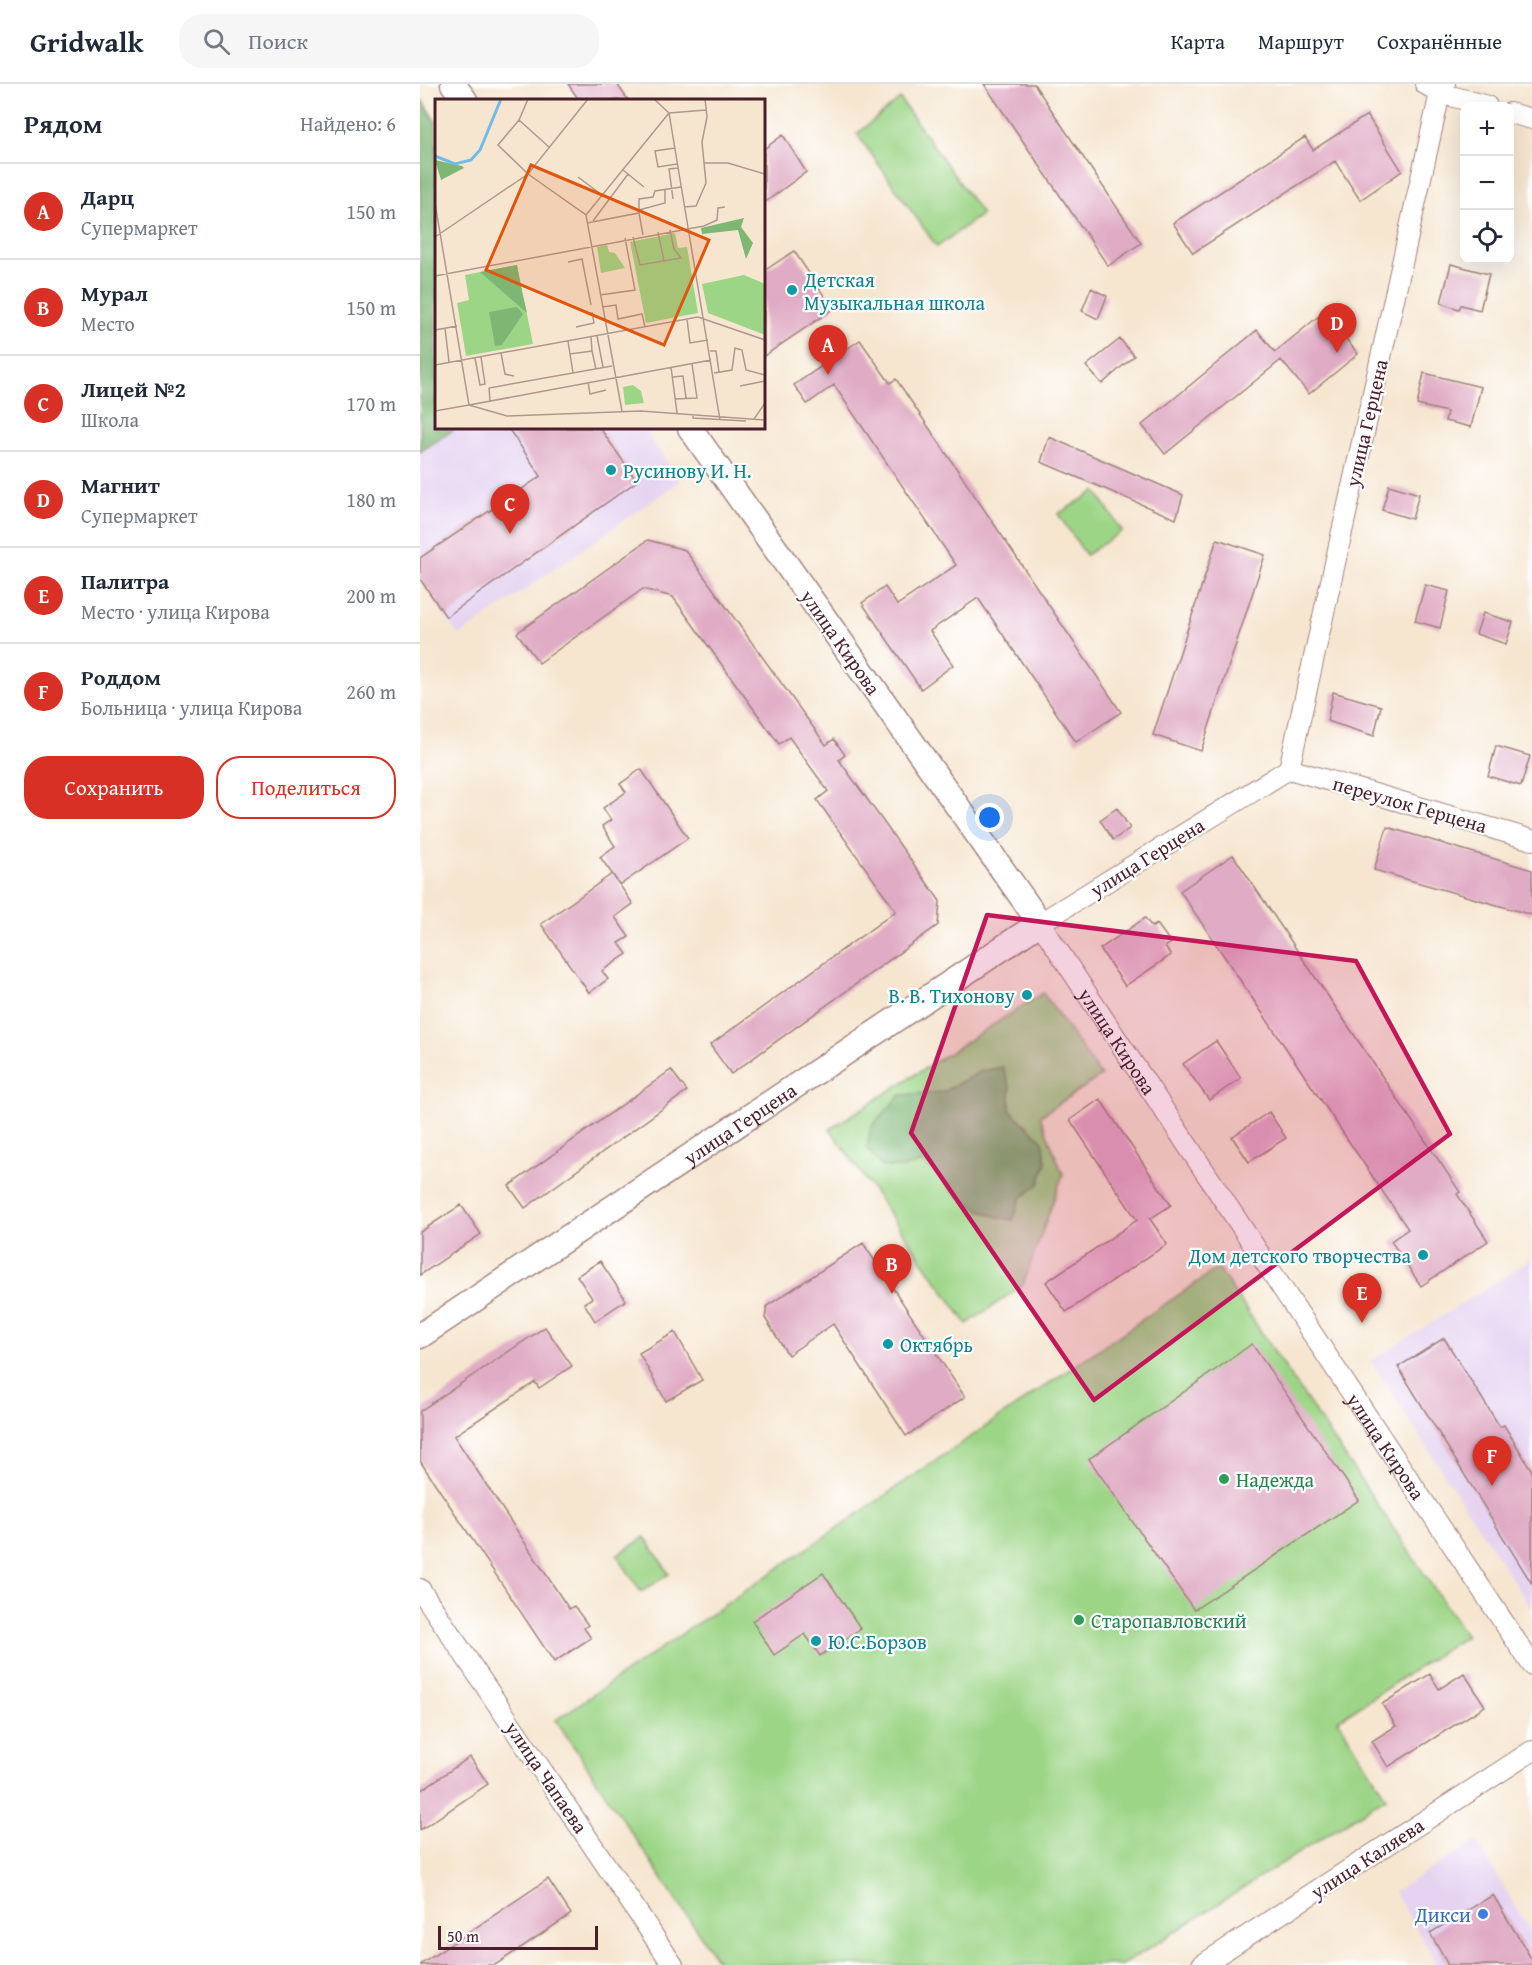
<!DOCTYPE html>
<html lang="ru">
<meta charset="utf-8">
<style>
body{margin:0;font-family:"Gentium Book Plus",serif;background:#f6f6f7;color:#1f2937}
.controls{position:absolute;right:18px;top:18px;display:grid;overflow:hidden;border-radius:12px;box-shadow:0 6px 24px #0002}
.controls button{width:54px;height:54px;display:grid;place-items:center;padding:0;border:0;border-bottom:2px solid #e0e1e3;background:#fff;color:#1f2937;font:30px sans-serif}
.scale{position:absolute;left:18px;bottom:15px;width:160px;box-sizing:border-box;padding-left:6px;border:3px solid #4a1f2b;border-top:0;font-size:16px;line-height:21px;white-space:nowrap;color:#4a1f2b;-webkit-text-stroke:4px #fff;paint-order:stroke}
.you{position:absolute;left:570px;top:734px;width:21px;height:21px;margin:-15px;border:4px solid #fff;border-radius:50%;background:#1a73e8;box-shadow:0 0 0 9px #1a73e833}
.badge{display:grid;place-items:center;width:39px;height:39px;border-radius:50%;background:#d93025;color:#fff;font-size:20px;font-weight:700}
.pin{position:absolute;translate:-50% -50px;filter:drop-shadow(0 2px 3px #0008)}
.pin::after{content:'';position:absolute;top:32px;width:21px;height:18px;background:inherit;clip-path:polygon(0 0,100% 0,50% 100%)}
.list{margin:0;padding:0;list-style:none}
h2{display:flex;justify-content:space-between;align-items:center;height:78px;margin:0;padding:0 24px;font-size:26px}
h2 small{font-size:20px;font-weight:400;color:#747a83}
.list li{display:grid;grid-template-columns:39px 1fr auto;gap:18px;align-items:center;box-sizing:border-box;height:96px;padding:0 24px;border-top:2px solid #e0e1e3}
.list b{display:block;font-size:22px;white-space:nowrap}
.list p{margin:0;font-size:20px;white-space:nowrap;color:#747a83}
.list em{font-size:20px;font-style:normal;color:#747a83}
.actions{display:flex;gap:12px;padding:18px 24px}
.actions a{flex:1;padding:14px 0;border:2px solid #d93025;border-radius:24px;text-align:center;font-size:21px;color:#d93025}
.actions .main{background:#d93025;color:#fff}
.icon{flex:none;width:33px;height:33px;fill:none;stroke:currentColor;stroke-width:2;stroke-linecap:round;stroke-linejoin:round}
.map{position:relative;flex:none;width:1112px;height:1881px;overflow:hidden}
header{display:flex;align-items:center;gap:36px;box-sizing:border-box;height:84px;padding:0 30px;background:#fff;border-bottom:2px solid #e0e1e3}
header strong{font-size:28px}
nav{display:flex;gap:33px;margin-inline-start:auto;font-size:21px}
.search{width:420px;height:54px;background:#f6f6f7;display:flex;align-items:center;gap:15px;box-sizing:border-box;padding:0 21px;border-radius:24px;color:#747a83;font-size:22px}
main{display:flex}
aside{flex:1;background:#fff}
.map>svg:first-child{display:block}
.built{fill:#e5d3f1}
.green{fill:#9dd587;stroke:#747a59;stroke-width:1.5}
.forest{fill:#7eb674;stroke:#646a50;stroke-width:1.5}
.building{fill:#e0acc5}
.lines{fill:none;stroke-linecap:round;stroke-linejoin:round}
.minor-casing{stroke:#a0827e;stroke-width:22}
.tertiary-casing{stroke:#a0827e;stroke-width:27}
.minor{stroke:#fff;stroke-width:20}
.tertiary{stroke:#fff;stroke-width:24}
.marked{fill:#c2185b;fill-opacity:0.2;stroke:#c2185b;stroke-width:4.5;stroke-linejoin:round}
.culture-dot{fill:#0f9aa8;stroke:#fff;stroke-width:2}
.leisure-dot{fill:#2e9e5b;stroke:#fff;stroke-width:2}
.shop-dot{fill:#3f7fe0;stroke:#fff;stroke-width:2}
.labels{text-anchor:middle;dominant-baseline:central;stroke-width:4.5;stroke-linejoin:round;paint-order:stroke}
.culture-label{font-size:20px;fill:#0d838f;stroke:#fff;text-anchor:start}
.street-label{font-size:20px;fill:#4a1f2b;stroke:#fff}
.leisure-label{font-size:20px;fill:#27864d;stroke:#fff;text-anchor:start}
.shop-label{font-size:20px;fill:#366cbe;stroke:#fff;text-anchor:end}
.inset-river{fill:none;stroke:#6fbbe9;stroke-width:3}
.inset-road{fill:none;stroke:#b1968e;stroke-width:1.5}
.view{fill:#e0560e;fill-opacity:0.15;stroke:#e0560e;stroke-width:3}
.inset-edge{fill:none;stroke:#4a1f2b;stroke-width:3}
</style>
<header>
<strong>Gridwalk</strong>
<div class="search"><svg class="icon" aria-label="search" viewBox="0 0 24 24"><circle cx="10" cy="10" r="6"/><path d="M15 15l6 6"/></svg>Поиск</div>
<nav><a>Карта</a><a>Маршрут</a><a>Сохранённые</a></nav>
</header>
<main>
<aside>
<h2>Рядом<small>Найдено: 6</small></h2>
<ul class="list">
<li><span class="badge">A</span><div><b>Дарц</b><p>Супермаркет</p></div><em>150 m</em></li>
<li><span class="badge">B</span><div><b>Мурал</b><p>Место</p></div><em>150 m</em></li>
<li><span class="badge">C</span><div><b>Лицей №2</b><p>Школа</p></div><em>170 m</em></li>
<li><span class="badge">D</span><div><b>Магнит</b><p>Супермаркет</p></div><em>180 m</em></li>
<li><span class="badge">E</span><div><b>Палитра</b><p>Место · улица Кирова</p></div><em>200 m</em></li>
<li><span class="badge">F</span><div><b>Роддом</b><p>Больница · улица Кирова</p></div><em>260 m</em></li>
</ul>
<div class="actions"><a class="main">Сохранить</a><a>Поделиться</a></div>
</aside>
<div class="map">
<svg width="1112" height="1881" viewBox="0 0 1112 1881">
<rect width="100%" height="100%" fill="#fff"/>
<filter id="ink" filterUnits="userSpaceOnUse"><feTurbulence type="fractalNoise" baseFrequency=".0167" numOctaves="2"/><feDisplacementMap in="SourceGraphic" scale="12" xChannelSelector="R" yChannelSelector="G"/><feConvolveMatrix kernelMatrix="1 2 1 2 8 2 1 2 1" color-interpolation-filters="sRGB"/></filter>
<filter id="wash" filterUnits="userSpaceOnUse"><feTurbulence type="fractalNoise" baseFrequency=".008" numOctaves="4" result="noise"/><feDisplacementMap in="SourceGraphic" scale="24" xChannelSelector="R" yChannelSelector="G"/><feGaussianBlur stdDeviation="1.35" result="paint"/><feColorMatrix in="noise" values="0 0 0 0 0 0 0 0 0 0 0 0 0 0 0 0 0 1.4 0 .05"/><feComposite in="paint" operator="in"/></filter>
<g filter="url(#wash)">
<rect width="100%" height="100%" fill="#f6e6d0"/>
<!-- built -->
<path class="built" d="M 36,344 L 223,344 L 260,397 L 39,552 L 0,495 L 0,368 Z
M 1112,1175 L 1112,1526 L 951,1277 Z
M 1056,1757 L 1112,1850 L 1112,1881 L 1018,1881 L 974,1808 Z"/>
<!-- green -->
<path class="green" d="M 480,15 L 562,130 L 517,163 L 437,50 Z
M 676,407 L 702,447 L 666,471 L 638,430 Z
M 623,909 L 681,992 L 620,1032 L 643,1090 L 603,1201 L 547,1240 L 410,1045 Z
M 798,1184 L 1046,1552 L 918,1636 L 966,1713 L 703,1881 L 300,1881 L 136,1636 Z
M 225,1453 L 249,1490 L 221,1508 L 197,1471 Z"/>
<!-- forest -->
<path class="forest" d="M 0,13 L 16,38 L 16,344 L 36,344 L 0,368 Z
M 583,983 L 590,1004 L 590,1026 L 623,1057 L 626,1078 L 619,1100 L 601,1114 L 593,1136 C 553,1131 531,1106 504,1078 L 483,1084 L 461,1082 L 447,1064 L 451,1043 L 481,1011 L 523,1008 L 561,987 Z"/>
<g id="blocks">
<!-- building -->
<path class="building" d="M 148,0 L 197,0 L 208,16 L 159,16 Z
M 564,0 L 614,0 L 721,159 L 688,182 Z
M 947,31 L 982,87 L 940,116 L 915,77 L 773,169 L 753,139 L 885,53 L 893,66 Z
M 363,51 L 386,88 L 344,119 L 344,65 Z
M 374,167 L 413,225 L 344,272 L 344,187 Z
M 1031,180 L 1069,190 L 1060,226 L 1041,221 L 1039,225 L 1021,219 Z
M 671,204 L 687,212 L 678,235 L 662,227 Z
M 904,228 L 938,270 L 889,310 L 861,276 L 745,370 L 722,341 L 837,246 L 855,268 Z
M 700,255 L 714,272 L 682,300 L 666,282 Z
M 440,256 L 470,299 L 476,295 L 701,628 L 656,658 L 558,514 L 510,547 L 533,581 L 501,605 L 442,519 L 465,503 L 477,521 L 536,481 L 414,301 L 387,320 L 374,301 Z
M 1004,289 L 1061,303 L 1051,343 L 1025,337 L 1027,328 L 997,321 Z
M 88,344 L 180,344 L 217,397 L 26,533 L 0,495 L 0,474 L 121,392 Z
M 629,353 L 763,411 L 756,435 L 621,378 Z
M 969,401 L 999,410 L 992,435 L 962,426 Z
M 797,455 L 845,471 L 781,667 L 733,651 Z
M 228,456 L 265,466 L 406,661 L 414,655 L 425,671 L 419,676 L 520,817 L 518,841 L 311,990 L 290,961 L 476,827 L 397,716 L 408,707 L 369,653 L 359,660 L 253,513 L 223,505 L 119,579 L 97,549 Z
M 1005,501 L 1029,507 L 1020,544 L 995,537 Z
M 1063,529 L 1093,538 L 1086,560 L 1056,550 Z
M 913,608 L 961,622 L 954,652 L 907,637 Z
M 1076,662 L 1110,672 L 1101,702 L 1068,692 Z
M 221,685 L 268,754 L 200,801 L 180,773 L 195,762 L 182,742 L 191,736 L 183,724 L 206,708 L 200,700 Z
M 697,724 L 710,744 L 693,756 L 680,736 Z
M 967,743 L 1112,786 L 1112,831 L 954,786 Z
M 813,771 L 1040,1108 L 1037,1110 L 1068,1157 L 1001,1202 L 971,1157 L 988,1145 L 760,807 Z
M 192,790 L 213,820 L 195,833 L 209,853 L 199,859 L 207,870 L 182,887 L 188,895 L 169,909 L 121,840 Z
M 725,834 L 732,843 L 737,840 L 751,859 L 745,863 L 751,871 L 705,902 L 680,865 Z
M 796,957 L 821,994 L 789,1016 L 763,980 Z
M 251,986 L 267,1007 L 105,1124 L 89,1102 Z
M 680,1015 L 751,1121 L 730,1135 L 747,1160 L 646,1228 L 626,1198 L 717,1136 L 650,1036 Z
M 849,1028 L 866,1054 L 829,1078 L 812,1053 Z
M 41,1121 L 61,1150 L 0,1191 L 0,1148 Z
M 443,1159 L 545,1313 L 486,1352 L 413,1240 L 368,1271 L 345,1234 L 347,1222 Z
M 180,1177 L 206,1216 L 175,1237 L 164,1219 L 172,1214 L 157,1192 Z
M 125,1243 L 152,1282 L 119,1304 L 115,1298 L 34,1352 L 149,1525 L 154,1522 L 168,1541 L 164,1544 L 171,1554 L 134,1578 L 0,1377 L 0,1327 Z
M 255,1248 L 282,1296 L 246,1317 L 219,1269 Z
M 1024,1254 L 1080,1343 L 1084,1341 L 1112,1387 L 1112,1500 L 978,1283 Z
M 832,1260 L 939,1416 L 774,1526 L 669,1375 Z
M 403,1489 L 441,1545 L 400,1572 L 385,1550 L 354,1571 L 332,1537 Z
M 1044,1589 L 1065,1622 L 968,1683 L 952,1657 L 976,1642 L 962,1620 L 1010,1590 L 1019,1605 Z
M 50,1673 L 68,1700 L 0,1746 L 0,1707 Z
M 128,1795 L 151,1830 L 75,1881 L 0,1881 Z
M 1073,1811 L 1112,1876 L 1112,1881 L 1028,1881 L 1010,1849 Z"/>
</g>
</g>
<g filter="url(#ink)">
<use href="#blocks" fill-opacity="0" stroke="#a0827e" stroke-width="1.5"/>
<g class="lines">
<!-- minor casing -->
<g class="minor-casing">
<g id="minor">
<path d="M 1005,0 L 1020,9 L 1067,22"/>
<path id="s1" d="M 1025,0 L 1020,9 L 869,685 L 620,839 L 1112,1581"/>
<path d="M 1090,29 L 1112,35"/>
<path d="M 869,685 L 1112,756"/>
<path d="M 0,1505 L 253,1881"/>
<path d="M 782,1881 L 1112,1667"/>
</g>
</g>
<!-- tertiary casing -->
<g class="tertiary-casing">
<g id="tertiary">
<path d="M 33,0 L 45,16"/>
<path id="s2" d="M 0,1252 L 620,839 L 270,344"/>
</g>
</g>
<!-- minor -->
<use href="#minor" class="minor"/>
<!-- tertiary -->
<use href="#tertiary" class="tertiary"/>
</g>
</g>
<!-- marked area -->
<path class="marked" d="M 567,831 L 936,877 L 1030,1050 L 674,1316 L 491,1049 Z"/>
<!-- markers -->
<g class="culture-dot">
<circle cx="372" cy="206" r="6"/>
<circle cx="191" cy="386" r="6"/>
<circle cx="607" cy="911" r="6"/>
<circle cx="1003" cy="1171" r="6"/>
<circle cx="468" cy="1260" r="6"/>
<circle cx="396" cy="1557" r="6"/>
</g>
<g class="leisure-dot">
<circle cx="804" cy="1395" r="6"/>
<circle cx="659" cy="1536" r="6"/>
</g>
<circle class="shop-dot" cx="1063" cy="1830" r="6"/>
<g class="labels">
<!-- culture labels -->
<g class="culture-label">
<text x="384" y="195">Детская<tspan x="384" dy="23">Музыкальная школа</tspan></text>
<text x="203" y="386">Русинову И. Н.</text>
<text x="595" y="911" text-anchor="end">В. В. Тихонову</text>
<text x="991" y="1171" text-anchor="end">Дом детского творчества</text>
<text x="480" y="1260">Октябрь</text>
<text x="408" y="1557">Ю.С.Борзов</text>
</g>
<!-- street labels -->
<g class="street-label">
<text transform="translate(946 339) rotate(-77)">улица Герцена</text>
<text transform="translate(421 558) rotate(55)">улица Кирова</text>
<text transform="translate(990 720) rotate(16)">переулок Герцена</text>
<text transform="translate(727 773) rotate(-32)">улица Герцена</text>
<text stroke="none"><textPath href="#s1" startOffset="1137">улица Кирова</textPath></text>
<text stroke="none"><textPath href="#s2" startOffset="384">улица Герцена</textPath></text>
<text stroke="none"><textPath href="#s1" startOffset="1623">улица Кирова</textPath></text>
<text transform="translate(127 1693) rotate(56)">улица Чапаева</text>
<text transform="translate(947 1774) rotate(-33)">улица Каляева</text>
</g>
<!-- leisure labels -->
<g class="leisure-label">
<text x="816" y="1395">Надежда</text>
<text x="671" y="1536">Старопавловский</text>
</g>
<!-- shop labels -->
<g class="shop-label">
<text x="1051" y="1830">Дикси</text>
</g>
</g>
<!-- overview -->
<g transform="translate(15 15)">
<rect width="330" height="330" fill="#f6e6d0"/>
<path d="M 240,134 L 243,149 L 252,148 L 263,214 L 211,224 L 195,143 ZM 172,146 L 174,153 L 180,154 L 190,169 L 166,174 L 162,148 ZM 82,166 L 98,245 L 31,257 L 22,204 L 34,201 L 30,176 ZM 309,176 L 330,185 L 330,236 L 273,214 L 267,185 ZM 198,286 L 206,292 L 209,304 L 190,306 L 188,288 Z" fill="#9dd587"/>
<path d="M 0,61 L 27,67 L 29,69 L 6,81 ZM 309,119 L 306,128 L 318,144 L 311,160 L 303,131 L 267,135 L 266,129 ZM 82,166 L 87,193 L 92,214 L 45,173 ZM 82,208 L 88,215 L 67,246 L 60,247 L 54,213 Z" fill="#7eb674"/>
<path class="inset-river" d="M 0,57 L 20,65 L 36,61 L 45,51 L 66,0"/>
<path class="inset-road" d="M 93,0 L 84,21 L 63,46 L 93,75 L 151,116 L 187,312M 219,0 L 234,14M 234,14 L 285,321M 234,14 L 271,11M 84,21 L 114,48M 240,49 L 220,52 L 223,68 L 242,65M 269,64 L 293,64 L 330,75M 188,71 L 209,88M 143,78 L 167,96M 238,100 L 234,70 L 243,69M 0,104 L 34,306 L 276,261M 249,108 L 261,107 L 271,84 L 267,43 L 272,18 L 270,0M 204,111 L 230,104 L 230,90M 204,114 L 204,100 L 218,98 L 220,92 L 246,88M 151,116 L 234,14M 158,122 L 193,75M 152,124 L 204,114 L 208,136M 223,133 L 229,162M 0,138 L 93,75 L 153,0M 198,138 L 205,166 L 246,159 L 239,150 L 235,131M 133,163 L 147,160 L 156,206M 0,177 L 269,127 L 282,121 L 283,109 L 290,108M 165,196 L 200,191 L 190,139M 167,208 L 181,206 L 183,220 L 207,215 L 210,228M 252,220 L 255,244 L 273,241M 141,228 L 159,224 L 157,213M 10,229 L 14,263M 0,231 L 22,227M 162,237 L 168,268M 133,242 L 135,255 L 157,252 L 156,238M 157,252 L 161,270M 275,252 L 281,252 L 284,273M 66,254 L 70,275 L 79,277M 135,255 L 138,274M 40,259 L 45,286 L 50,285 L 46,258M 0,266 L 263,218 L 330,241M 236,268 L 242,314M 279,274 L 297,271 L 300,249 L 307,251 L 311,271 L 330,276M 238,278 L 248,277 L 251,299M 153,283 L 155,295 L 171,291M 305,287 L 330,282M 240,300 L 262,299 L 257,265M 55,302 L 54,289 L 177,267M 0,312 L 34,306 L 72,317 L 206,312 L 330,321M 258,315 L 258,319 L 311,322M 319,320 L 330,304"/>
<path class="view" d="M 96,66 L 274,141 L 229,246 L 51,171 Z"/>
<rect width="330" height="330" class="inset-edge"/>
</g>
</svg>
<div class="controls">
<button>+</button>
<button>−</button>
<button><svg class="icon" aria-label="locate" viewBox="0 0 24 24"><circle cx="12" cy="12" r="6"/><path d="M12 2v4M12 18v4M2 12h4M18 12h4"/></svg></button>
</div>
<div class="scale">50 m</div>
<div class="you"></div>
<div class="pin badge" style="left:408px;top:291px">A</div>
<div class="pin badge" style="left:472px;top:1210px">B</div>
<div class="pin badge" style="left:90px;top:450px">C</div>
<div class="pin badge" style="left:917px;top:269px">D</div>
<div class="pin badge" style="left:942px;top:1239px">E</div>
<div class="pin badge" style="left:1072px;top:1402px">F</div>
</div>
</main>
